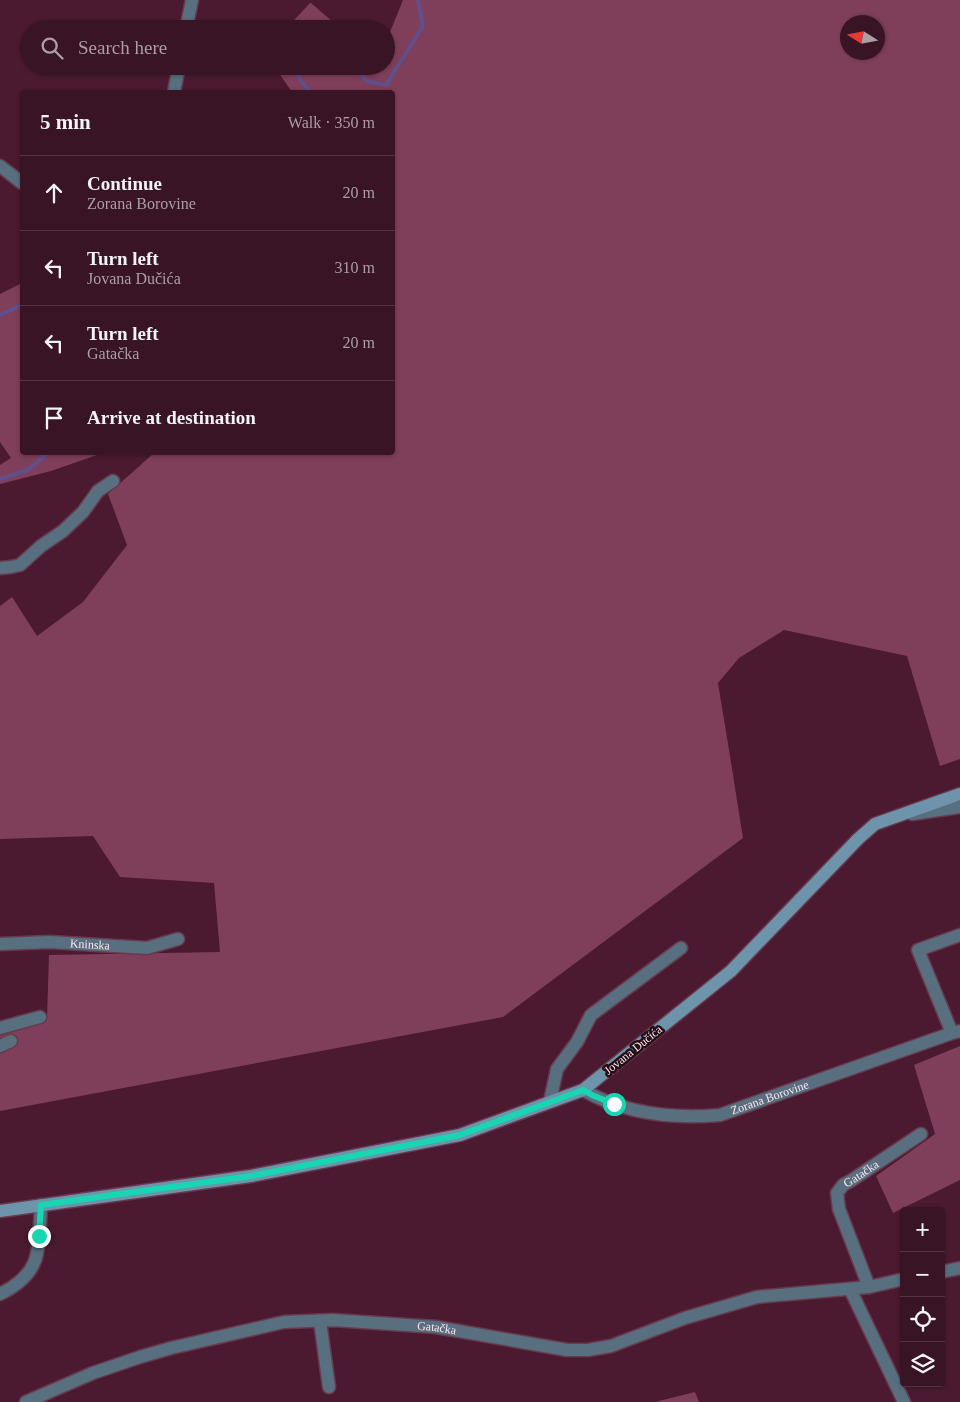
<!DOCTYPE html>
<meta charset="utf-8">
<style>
body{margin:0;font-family:Georgia,serif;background:#3f1d2c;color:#f1f3f6}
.controls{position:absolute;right:15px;bottom:15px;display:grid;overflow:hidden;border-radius:5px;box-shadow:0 1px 4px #0004}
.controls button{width:45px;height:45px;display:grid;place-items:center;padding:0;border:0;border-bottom:1px solid #523341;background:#381424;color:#f1f3f6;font:25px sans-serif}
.compass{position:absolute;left:840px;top:15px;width:45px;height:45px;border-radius:50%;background:#381424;box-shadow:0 1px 4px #0004;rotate:281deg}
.stop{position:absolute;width:15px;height:15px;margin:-11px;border:4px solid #1ad5b2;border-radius:50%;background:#fff}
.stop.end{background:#1ad5b2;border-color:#fff;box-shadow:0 1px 5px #0008}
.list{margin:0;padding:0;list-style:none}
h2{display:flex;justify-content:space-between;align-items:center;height:65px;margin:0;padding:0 20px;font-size:21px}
h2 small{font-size:16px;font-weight:400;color:#ab9ea6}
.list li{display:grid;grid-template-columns:32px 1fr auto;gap:15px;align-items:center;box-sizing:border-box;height:75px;padding:0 20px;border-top:1px solid #523341}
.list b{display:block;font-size:19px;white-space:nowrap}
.list p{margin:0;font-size:16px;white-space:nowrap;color:#ab9ea6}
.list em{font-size:16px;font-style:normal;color:#ab9ea6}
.icon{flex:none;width:28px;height:28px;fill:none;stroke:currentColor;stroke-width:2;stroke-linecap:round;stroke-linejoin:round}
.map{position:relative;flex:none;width:960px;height:1402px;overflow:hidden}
.search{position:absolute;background:#381424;box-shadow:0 1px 4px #0004;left:20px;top:20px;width:375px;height:55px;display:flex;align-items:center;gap:12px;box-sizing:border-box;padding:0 18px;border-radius:28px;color:#ab9ea6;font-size:19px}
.panel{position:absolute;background:#381424;box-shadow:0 1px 4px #0004;left:20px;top:90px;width:375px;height:365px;border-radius:5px}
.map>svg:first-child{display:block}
.green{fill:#7f3e5a;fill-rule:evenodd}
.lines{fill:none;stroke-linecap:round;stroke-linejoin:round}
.stream{stroke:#604f8c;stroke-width:4}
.street-casing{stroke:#683a4e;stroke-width:15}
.secondary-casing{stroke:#683a4e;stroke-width:15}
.street{stroke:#576f7e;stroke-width:12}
.secondary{stroke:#6d94aa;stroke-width:12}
.route{stroke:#1ad5b2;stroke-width:6}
.labels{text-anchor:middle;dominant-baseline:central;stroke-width:5;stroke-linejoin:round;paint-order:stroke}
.street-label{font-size:12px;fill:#fee3ec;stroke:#240e17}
</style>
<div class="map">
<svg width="960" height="1402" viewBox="0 0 960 1402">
<rect width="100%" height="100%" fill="#4b1a30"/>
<!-- green -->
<path class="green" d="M 403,0 L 960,0 L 960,759 L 940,766 L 907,656 L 784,630 L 739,658 L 718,683 L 730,756 L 743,838 L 503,1017 L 0,1111 L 0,1036 L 47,1018 L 49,955 L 220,952 L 214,883 L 120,877 L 93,836 L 0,839 L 0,606 L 12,597 L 37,636 L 83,602 L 127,545 L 108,494 L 154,453 L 392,452 L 392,92 L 292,92 L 274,66 L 386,66 L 386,42 ZM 848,22 L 878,22 L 878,52 L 848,52 Z
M 310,3 L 311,3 L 341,29 L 286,29 Z
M 22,283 L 22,452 L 92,452 L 93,454 L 97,455 L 51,471 L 0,484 L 0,465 L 11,458 L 0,442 L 0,294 Z
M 960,1046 L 960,1180 L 893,1213 L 876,1176 L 935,1134 L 914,1065 Z
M 695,1392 L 699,1402 L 655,1402 Z"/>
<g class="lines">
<!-- stream -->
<path class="stream" d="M 293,66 L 301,81 L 310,92
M 353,66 L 367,81 L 386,85 L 423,26 L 418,0
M 0,315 L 22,305
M 0,479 L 28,470 L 49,452"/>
<!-- street casing -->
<g class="street-casing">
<g id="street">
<path d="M 186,29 L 192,0"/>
<path d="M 174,92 L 179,66"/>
<path d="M 0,166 L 22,183"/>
<path d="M 0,568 L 11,567 L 20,565 L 41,546 L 63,531 L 83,512 L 98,491 L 113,481"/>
<path d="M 912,814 L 960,807"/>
<path id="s1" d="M 0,944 L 50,942 L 147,948 L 178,939"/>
<path d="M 0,1028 L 40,1017"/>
<path d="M 952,1033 L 918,950 L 960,935"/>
<path d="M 0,1046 L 11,1041"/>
<path id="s2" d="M 583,1090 C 625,1114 673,1119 720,1115 L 952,1033 L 960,1031"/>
<path d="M 550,1101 L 557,1069 L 577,1042 L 591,1015 L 681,948"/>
<path d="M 941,1272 L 960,1268"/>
<path id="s3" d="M 869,1287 L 839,1209 L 837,1193 L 843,1185 L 852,1180 L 921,1134"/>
<path d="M 850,1289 L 904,1402"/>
<path d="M 0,1294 C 13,1288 28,1277 34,1263 C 40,1251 40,1219 41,1205"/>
<path d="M 320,1321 L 329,1387"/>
<path id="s4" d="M 26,1402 L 93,1373 L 140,1357 L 171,1348 L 284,1322 L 333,1320 L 436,1327 L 567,1350 L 588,1350 L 611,1346 L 685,1318 L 757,1297 L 869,1287 L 904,1279"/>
</g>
</g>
<!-- secondary casing -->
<g class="secondary-casing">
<path id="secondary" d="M 0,1211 L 251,1176 L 460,1135 L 583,1090 L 731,971 L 858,839 L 875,824 L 960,794"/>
</g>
<!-- street -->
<use href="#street" class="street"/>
<!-- secondary -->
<use href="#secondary" class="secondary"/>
</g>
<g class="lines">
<!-- route -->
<path class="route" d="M 39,1236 L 41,1205 L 251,1176 L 460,1135 L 583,1090 L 592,1095 L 614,1104"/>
</g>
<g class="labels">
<!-- street labels -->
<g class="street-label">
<text stroke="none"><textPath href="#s1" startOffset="90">Kninska</textPath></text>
<text transform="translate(633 1050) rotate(-39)">Jovana Dučića</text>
<text stroke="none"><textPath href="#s2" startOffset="194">Zorana Borovine</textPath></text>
<text stroke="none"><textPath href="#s3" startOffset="131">Gatačka</textPath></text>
<text stroke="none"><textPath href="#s4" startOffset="424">Gatačka</textPath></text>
</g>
</g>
</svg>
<div class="controls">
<button>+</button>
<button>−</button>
<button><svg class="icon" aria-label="locate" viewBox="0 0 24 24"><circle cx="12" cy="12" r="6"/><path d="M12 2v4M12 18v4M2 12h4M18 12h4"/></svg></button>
<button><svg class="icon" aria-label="layers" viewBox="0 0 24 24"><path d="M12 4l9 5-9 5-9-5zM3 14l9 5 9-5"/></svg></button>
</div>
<svg class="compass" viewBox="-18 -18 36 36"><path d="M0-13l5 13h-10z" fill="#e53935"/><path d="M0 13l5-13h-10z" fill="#ab9ea6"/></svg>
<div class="stop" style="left:614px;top:1104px"></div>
<div class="stop end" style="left:39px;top:1236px"></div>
<div class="search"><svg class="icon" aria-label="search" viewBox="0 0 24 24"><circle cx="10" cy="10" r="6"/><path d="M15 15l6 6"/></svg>Search here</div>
<section class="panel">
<h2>5 min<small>Walk · 350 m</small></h2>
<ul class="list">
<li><svg class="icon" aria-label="ahead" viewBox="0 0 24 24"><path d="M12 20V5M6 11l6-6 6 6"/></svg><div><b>Continue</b><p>Zorana Borovine</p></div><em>20 m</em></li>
<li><svg class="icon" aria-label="left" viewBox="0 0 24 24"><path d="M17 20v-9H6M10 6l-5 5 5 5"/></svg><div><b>Turn left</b><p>Jovana Dučića</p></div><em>310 m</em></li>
<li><svg class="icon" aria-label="left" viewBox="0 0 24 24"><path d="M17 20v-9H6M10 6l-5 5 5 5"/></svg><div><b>Turn left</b><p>Gatačka</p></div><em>20 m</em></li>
<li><svg class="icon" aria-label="arrive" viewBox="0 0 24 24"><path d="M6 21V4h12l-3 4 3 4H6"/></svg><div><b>Arrive at destination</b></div></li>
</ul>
</section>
</div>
